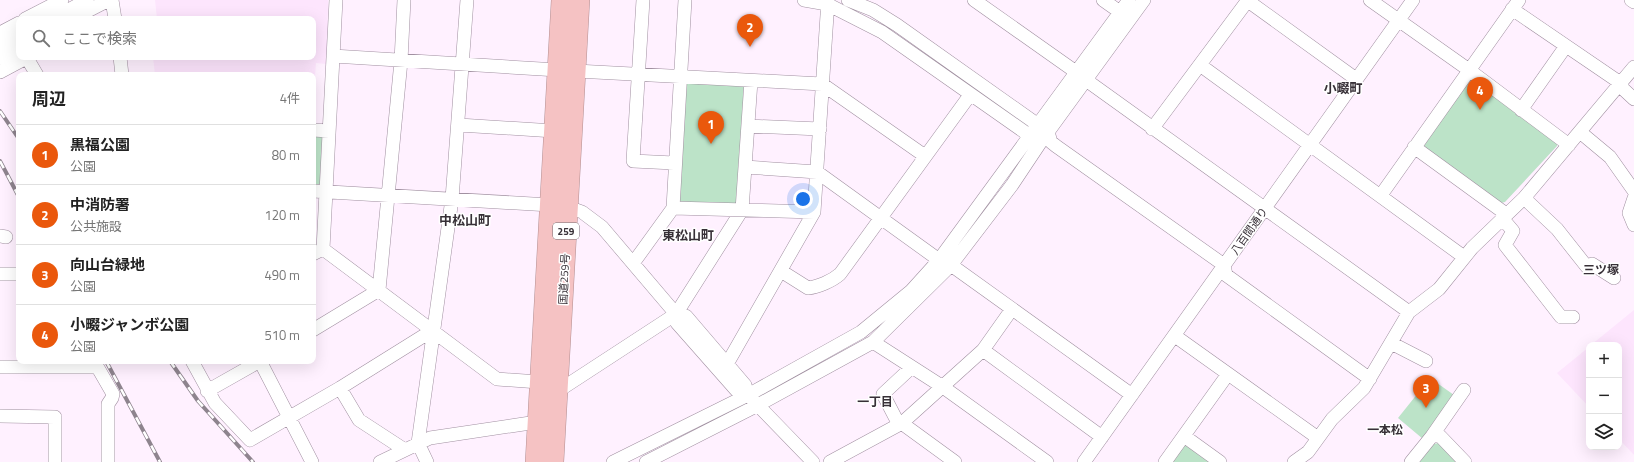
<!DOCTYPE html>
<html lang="ja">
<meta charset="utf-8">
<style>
body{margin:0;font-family:"Titillium Web","Noto Sans JP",sans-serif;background:#f6f6f6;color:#222}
.controls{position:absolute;right:12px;bottom:12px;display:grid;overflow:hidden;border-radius:8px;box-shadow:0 4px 16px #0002}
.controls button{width:36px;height:36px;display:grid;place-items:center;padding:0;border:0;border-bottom:1px solid #e0e0e0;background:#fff;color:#222;font:20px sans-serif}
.you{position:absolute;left:803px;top:199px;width:14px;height:14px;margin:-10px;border:3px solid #fff;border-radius:50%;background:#1a73e8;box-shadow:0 0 0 6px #1a73e833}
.badge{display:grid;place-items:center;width:26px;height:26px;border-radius:50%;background:#ea580c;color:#fff;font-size:13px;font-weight:700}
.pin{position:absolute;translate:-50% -33px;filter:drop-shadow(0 1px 2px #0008)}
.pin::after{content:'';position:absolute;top:21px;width:14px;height:12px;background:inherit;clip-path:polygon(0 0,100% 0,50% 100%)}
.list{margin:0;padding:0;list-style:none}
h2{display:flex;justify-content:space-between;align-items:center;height:52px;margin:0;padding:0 16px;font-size:17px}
h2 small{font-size:13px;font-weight:400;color:#767676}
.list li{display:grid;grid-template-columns:26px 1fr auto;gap:12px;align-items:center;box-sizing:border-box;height:60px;padding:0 16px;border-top:1px solid #e0e0e0}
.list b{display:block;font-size:15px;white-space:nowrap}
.list p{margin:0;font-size:13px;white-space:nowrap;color:#767676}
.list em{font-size:13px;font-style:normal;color:#767676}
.icon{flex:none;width:22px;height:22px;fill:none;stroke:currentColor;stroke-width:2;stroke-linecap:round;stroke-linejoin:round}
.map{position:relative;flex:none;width:1634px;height:462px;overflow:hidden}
.search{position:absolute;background:#fff;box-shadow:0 4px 16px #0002;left:16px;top:16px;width:300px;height:44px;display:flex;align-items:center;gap:10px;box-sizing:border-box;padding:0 14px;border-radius:8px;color:#767676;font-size:15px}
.panel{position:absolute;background:#fff;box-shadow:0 4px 16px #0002;left:16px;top:72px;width:300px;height:292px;border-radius:8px}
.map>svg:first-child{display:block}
.built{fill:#fde5fd}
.green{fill:#bce3c8}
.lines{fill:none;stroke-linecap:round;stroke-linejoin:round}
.minor-casing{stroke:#a190a1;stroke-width:14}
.highway-casing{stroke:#b28f92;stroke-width:20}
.minor{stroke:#fff;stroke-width:13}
.highway{stroke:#f5c2c3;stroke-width:19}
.rail-casing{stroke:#8e848e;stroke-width:4}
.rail{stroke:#fff;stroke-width:2.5;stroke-dasharray:8;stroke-linecap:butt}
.labels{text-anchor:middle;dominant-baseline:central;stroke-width:3;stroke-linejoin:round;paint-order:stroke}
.shield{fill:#fff;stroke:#736e73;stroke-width:1}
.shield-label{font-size:10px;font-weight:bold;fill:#373037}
.street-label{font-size:11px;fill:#373037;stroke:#fff}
.neighbourhood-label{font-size:12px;font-weight:bold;fill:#373037;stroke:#fff}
.quarter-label{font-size:13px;font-weight:bold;fill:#373037;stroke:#fff}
</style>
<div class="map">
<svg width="1634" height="462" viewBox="0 0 1634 462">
<rect width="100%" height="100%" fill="#fff1ff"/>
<!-- built -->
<path class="built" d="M 155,0 L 328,0 L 327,64 L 316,63 L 315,76 L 155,75 L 153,57 L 313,57 L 313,19 L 157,19 Z
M 1634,310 L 1634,455 L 1619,439 L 1619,345 L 1591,345 Z
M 1589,347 L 1589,407 L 1557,373 Z"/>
<!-- green -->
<path class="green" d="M 1472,78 L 1558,141 L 1557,146 L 1505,202 L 1501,203 L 1423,147 L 1468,79 Z
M 685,82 L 744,85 L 739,202 L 735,205 L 678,203 Z
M 313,133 L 324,137 L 322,182 L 319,185 L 313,184 Z
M 1430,378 L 1454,395 L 1423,439 L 1398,418 Z
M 1439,443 L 1457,462 L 1418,462 L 1433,444 Z
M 1182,444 L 1188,444 L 1212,462 L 1169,462 Z"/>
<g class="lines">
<!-- minor casing -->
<g class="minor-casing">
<path id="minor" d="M 112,0 L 115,19
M 643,0 L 633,161 L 674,163
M 804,0 L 827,4 L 882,32 L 1036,140
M 848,0 L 873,10 L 897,25 L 1048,132 L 1051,142 L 1056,146 L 1224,265 L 1226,275 L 1370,379
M 974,0 L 1076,72
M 1103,0 L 1120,12
M 1370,0 L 1469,70 L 1569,145
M 1631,0 L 1634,2
M 1248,1 L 1356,79
M 1512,9 L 1622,84
M 25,19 L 62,0
M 52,19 L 87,0
M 72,19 L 109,0
M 0,33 L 19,23
M 0,47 L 19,36
M 333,56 L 558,70
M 120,57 L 122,75
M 0,58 L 19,48
M 27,58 L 37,75
M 1200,65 L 1464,257
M 576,71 L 822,84 L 925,156
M 0,72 L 28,57
M 1086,80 L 1409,312
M 1620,86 L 1634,99
M 1521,110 L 1566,46
M 459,125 L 554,131
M 748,126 L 820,129
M 1152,129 L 1248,0
M 313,130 L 329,131
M 1580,132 L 1610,157 L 1634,191
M 1414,147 L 1506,214
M 745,167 L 817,172 L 939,260
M 313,191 L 550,205 L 568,207 L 582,212 L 602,227 L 676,314 L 677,323 L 737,391 L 748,395 L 813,462
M 1381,195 L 1519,0
M 1524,198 L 1557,229 L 1587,267 L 1592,264 L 1614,278
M 1634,198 L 1629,213 L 1634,225
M 673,208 L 814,212
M 1502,218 L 1513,231 L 1505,245 L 1561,317 L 1573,317
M 0,236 L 6,237
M 323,249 L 336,0
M 313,254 L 323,249 L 497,379 L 539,382
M 634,262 L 673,208 L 685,0
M 951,265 L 1132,395
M 781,271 L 808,288 C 818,287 832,281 840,274 L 970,95
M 0,274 L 19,274
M 676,314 L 686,316 L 745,385 L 748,395
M 313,330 L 379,290 L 401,61 L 404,0
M 1175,336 L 1318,438
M 873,342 L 943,387 L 1047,462
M 1391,343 L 1426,361
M 983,350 L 1102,437
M 94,361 L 113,394 L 112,398 L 108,404 L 108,462
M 192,361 L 215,403 L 250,440 L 340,388 L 433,330
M 260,361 L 312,462
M 727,364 L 814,212 L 828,0
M 0,367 L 97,367
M 912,367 L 883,394 L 896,419 L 955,462
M 340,388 L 359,420 L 405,450
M 207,391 L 260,361
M 558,391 L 676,314 L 742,210 L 751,81
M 0,416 L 55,417 L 55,462
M 1184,436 L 1220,462
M 1432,436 L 1464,390
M 380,462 L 430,438 L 537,422
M 427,462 L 418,443 L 452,199 L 467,0
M 613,462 L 748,395 L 861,332 L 911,291 L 939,260 L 1129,0
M 646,462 L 758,405 L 873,342 L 951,265 L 1012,185 L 1040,143 L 1144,0
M 830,462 L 902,423 L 983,350 L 1012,309
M 1084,462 L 1413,0
M 1165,462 L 1228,374
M 1294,462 L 1308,452 L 1332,419 L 1364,388 L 1409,312 L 1439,289 L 1472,248 L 1524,198 L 1634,67
M 1411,462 L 1432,436 L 1440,436 L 1465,462"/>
</g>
<!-- highway casing -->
<g class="highway-casing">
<path id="highway" d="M 535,462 L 561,0
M 554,462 L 580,0"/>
</g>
<!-- minor -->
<use href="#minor" class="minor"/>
<!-- highway -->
<use href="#highway" class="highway"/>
<!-- rail casing -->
<g class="rail-casing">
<path id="rail" d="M 0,111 L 19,139
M 0,161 L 19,197
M 106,361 L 160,462
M 170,361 L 198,401 L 253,462"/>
</g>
<!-- rail -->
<use href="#rail" class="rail"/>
</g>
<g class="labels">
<!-- shield labels -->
<rect class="shield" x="553" y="223" width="26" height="16" rx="3"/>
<g class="shield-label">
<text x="566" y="231">259</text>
</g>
<!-- street labels -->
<g class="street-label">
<text transform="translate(1249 231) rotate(-55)">八百間通り</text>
<text transform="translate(564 279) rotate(-87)">国道259号</text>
</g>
<!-- neighbourhood labels -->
<g class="neighbourhood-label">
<text x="1601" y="269">三ツ塚</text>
<text x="875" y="401">一丁目</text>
<text x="1385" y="429">一本松</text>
</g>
<!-- quarter labels -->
<g class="quarter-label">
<text x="1343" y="88">小畷町</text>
<text x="465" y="220">中松山町</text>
<text x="688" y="235">東松山町</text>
</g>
</g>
</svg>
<div class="controls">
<button>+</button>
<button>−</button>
<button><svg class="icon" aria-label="layers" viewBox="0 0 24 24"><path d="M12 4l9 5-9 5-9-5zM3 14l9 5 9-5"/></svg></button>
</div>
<div class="you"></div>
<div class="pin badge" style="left:711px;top:144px">1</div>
<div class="pin badge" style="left:750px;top:47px">2</div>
<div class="pin badge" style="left:1426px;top:408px">3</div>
<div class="pin badge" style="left:1480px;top:110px">4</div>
<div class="search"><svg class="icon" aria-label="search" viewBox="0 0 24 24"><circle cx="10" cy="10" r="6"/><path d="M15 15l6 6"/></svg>ここで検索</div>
<section class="panel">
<h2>周辺<small>4件</small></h2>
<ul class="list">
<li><span class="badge">1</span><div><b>黒福公園</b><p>公園</p></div><em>80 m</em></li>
<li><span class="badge">2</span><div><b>中消防署</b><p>公共施設</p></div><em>120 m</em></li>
<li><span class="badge">3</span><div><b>向山台緑地</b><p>公園</p></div><em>490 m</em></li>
<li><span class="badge">4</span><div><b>小畷ジャンボ公園</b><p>公園</p></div><em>510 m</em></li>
</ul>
</section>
</div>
